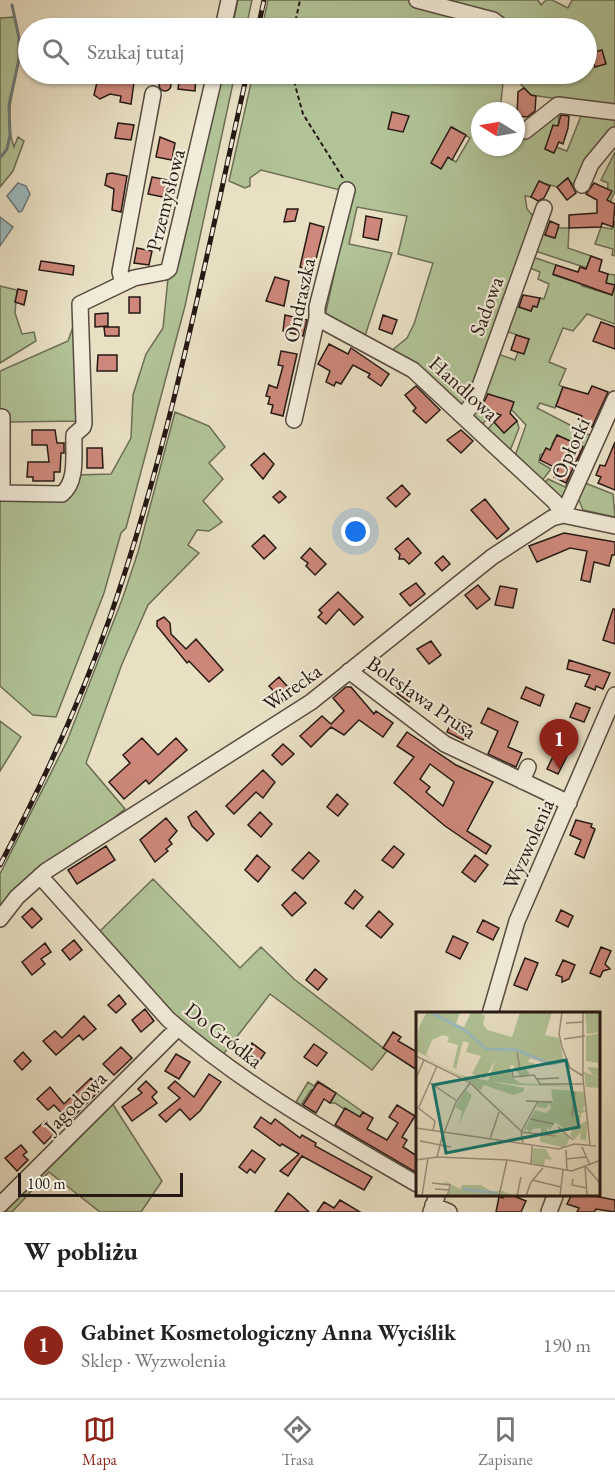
<!DOCTYPE html>
<html lang="pl">
<meta charset="utf-8">
<style>
body{margin:0;font-family:"EB Garamond",serif;background:#f6f6f6;color:#222}
.compass{position:absolute;left:471px;top:102px;width:54px;height:54px;border-radius:50%;background:#fff;box-shadow:0 2px 4px #0004;rotate:281deg}
.scale{position:absolute;left:18px;bottom:15px;width:165px;box-sizing:border-box;padding-left:6px;border:3px solid #261914;border-top:0;font-size:16px;line-height:21px;white-space:nowrap;color:#261914;-webkit-text-stroke:4px #f1ebd9;paint-order:stroke}
.you{position:absolute;left:356px;top:532px;width:21px;height:21px;margin:-15px;border:4px solid #fff;border-radius:50%;background:#1a73e8;box-shadow:0 0 0 9px #1a73e833}
.badge{display:grid;place-items:center;width:39px;height:39px;border-radius:50%;background:#8f2418;color:#fff;font-size:20px;font-weight:700}
.pin{position:absolute;translate:-50% -50px;filter:drop-shadow(0 2px 3px #0008)}
.pin::after{content:'';position:absolute;top:32px;width:21px;height:18px;background:inherit;clip-path:polygon(0 0,100% 0,50% 100%)}
.list{margin:0;padding:0;list-style:none}
h2{display:flex;justify-content:space-between;align-items:center;height:78px;margin:0;padding:0 24px;font-size:26px}
h2 small{font-size:20px;font-weight:400;color:#767676}
.list li{display:grid;grid-template-columns:39px 1fr auto;gap:18px;align-items:center;box-sizing:border-box;height:108px;padding:0 24px;border-top:2px solid #e0e0e0}
.list b{display:block;font-size:22px;white-space:nowrap}
.list p{margin:0;font-size:20px;white-space:nowrap;color:#767676}
.list em{font-size:20px;font-style:normal;color:#767676}
.icon{flex:none;width:33px;height:33px;fill:none;stroke:currentColor;stroke-width:2;stroke-linecap:round;stroke-linejoin:round}
.map{position:relative;flex:none;width:615px;height:1212px;overflow:hidden}
.search{position:absolute;background:#fff;box-shadow:0 2px 4px #0004;left:18px;right:18px;top:18px;height:66px;display:flex;align-items:center;gap:15px;box-sizing:border-box;padding:0 21px;border-radius:33px;color:#767676;font-size:22px}
.sheet{height:186px;background:#fff}
nav{display:flex;justify-content:space-around;align-items:center;box-sizing:border-box;height:84px;border-top:2px solid #e0e0e0;background:#fff;font-size:16px;color:#767676}
nav a{display:grid;justify-items:center;gap:3px}
nav .on{color:#8f2418}
.map>svg:first-child{display:block}
.green{fill:#b1c397;stroke:#6c6e56;stroke-width:1.5;fill-rule:evenodd}
.water{fill:#9cbabf;stroke:#6d7a7b;stroke-width:1.5}
.lines{fill:none;stroke-linecap:round;stroke-linejoin:round}
.stream{stroke:#6d7a7b;stroke-width:3}
.building{fill:#cd887b;stroke:#261914;stroke-width:1.5;fill-rule:evenodd}
.minor-casing{stroke:#574b40;stroke-width:18}
.path{stroke:#261914;stroke-width:2;stroke-dasharray:4.5 3;stroke-linecap:butt}
.minor{stroke:#f1ebd9;stroke-width:15}
.rail-casing{stroke:#261914;stroke-width:5}
.rail{stroke:#f1ebd9;stroke-width:3;stroke-dasharray:9;stroke-linecap:butt}
.labels{text-anchor:middle;dominant-baseline:central;stroke-width:4.5;stroke-linejoin:round;paint-order:stroke}
.street-label{font-size:21px;fill:#261914;stroke:#f1ebd9}
.inset-river{fill:none;stroke:#9cbabf;stroke-width:3}
.inset-road{fill:none;stroke:#9b907e;stroke-width:1.5}
.view{fill:#0f766e;fill-opacity:0.15;stroke:#0f766e;stroke-width:3}
.inset-edge{fill:none;stroke:#261914;stroke-width:3}
</style>
<div class="map">
<svg width="615" height="1212" viewBox="0 0 615 1212">
<rect width="100%" height="100%" fill="#e9e0c4"/>
<filter id="stains"><feTurbulence type="fractalNoise" baseFrequency=".00333" numOctaves="4"/><feColorMatrix values="0 0 0 0 .2 0 0 0 0 .09 0 0 0 0 .02 0 0 0 .5 -.17"/></filter>
<radialGradient id="worn" r=".72"><stop offset=".6" stop-color="#630" stop-opacity="0"/><stop offset="1" stop-color="#630" stop-opacity=".3"/></radialGradient>
<!-- green -->
<path class="green" d="M 238,0 L 252,0 L 246,28 L 232,28 Z
M 268,0 L 538,0 L 541,5 L 546,0 L 552,0 L 568,8 L 572,0 L 615,0 L 615,107 L 531,95 L 511,74 L 586,74 L 586,28 L 262,28 Z
M 15,17 C 18,31 21,45 19,59 C 14,89 3,116 14,147 L 18,137 L 24,141 L 13,171 L 0,187 L 0,18 Z
M 222,74 L 235,74 L 185,306 L 126,528 L 121,533 L 104,593 L 56,717 L 33,715 L 0,686 L 0,499 L 63,500 L 74,491 L 76,475 L 111,474 L 131,438 L 133,395 L 146,354 L 163,328 L 168,278 L 175,274 L 179,262 Z
M 253,74 L 509,74 L 503,83 L 500,111 L 480,111 L 480,147 L 516,147 L 516,123 L 527,135 L 560,107 L 558,126 L 545,148 L 553,153 L 556,147 L 567,151 L 583,111 L 615,119 L 615,128 L 579,191 L 567,178 L 557,187 L 539,182 L 531,197 L 525,196 L 527,209 L 533,216 L 471,399 L 461,408 L 390,352 L 407,338 L 414,324 L 433,263 L 398,254 L 407,216 L 357,207 L 349,244 L 392,253 L 365,336 L 325,316 L 352,193 L 261,170 L 250,178 L 250,186 L 245,188 L 229,181 ZM 452,127 L 470,138 L 456,162 L 448,157 Z
M 615,152 L 615,191 L 610,202 L 607,200 L 608,183 L 601,180 Z
M 615,221 L 615,256 L 612,255 L 613,249 L 595,244 L 601,227 L 612,229 Z
M 558,228 L 569,228 L 568,248 L 591,256 L 587,268 L 532,250 L 539,232 L 554,238 Z
M 530,256 L 556,265 L 553,275 L 572,281 L 584,277 L 582,286 L 612,295 L 615,285 L 606,283 L 608,274 L 615,275 L 615,324 L 587,314 L 573,331 L 563,328 L 549,362 L 566,369 L 559,385 L 563,387 L 555,408 L 540,403 L 537,408 L 591,436 L 582,465 L 577,463 L 584,447 L 557,435 L 552,444 L 558,448 L 540,455 L 539,462 L 551,469 L 541,482 L 515,456 L 526,425 L 511,409 L 513,402 L 502,398 L 499,407 L 497,397 L 486,393 L 480,408 L 493,409 L 483,424 L 473,415 L 495,353 L 515,360 L 518,352 L 524,353 L 529,339 L 506,331 L 517,293 L 522,295 L 518,307 L 531,311 L 533,306 L 537,307 L 540,298 L 544,299 L 549,284 L 538,279 L 540,272 L 530,268 Z
M 0,286 L 17,290 L 15,313 L 22,334 L 34,332 L 36,341 L 0,363 Z
M 73,327 L 79,329 L 82,421 L 9,422 L 0,455 L 0,371 L 68,341 Z
M 175,412 L 209,426 L 225,447 L 209,463 L 223,479 L 203,501 L 222,522 L 209,531 L 197,530 L 188,545 L 199,553 L 148,605 L 122,664 L 86,763 L 125,809 L 0,909 L 0,874 L 67,741 L 123,597 L 138,552 Z
M 517,421 L 519,428 L 510,451 L 488,429 L 494,422 L 504,433 Z
M 572,474 L 576,476 L 563,499 L 558,499 L 543,485 L 548,479 L 565,487 Z
M 585,483 L 613,494 L 615,517 L 583,510 L 578,498 Z
M 0,721 L 21,737 L 0,771 Z
M 153,879 L 240,968 L 261,947 L 294,979 L 387,1051 L 372,1070 L 270,994 L 222,1056 L 184,1026 L 99,932 Z
M 318,1081 L 330,1089 L 327,1095 L 311,1090 L 301,1105 L 296,1102 L 308,1082 L 314,1086 Z
M 336,1093 L 363,1112 L 349,1135 L 337,1127 L 346,1110 L 335,1103 L 330,1103 Z
M 112,1103 L 162,1181 L 141,1212 L 100,1212 L 49,1172 L 12,1212 L 1,1212 Z"/>
<!-- water -->
<path class="water" d="M 18,183 L 26,186 L 30,194 L 22,211 L 19,212 L 7,196 Z
M 0,217 L 13,227 L 0,246 Z"/>
<g class="lines">
<!-- stream -->
<path class="stream" d="M 0,158 L 7,149 L 10,135 L 9,105 L 19,59 L 19,38 L 12,5"/>
</g>
<!-- building -->
<path class="building" d="M 602,50 L 606,64 L 595,67 L 591,53 Z
M 99,74 L 135,75 L 131,104 L 120,102 L 121,96 L 110,94 L 100,99 L 94,95 Z
M 180,74 L 196,76 L 195,91 L 178,89 Z
M159 85a6 6 0 1 1 12 0a6 6 0 1 1-12 0Z
M 524,88 L 531,95 L 536,96 L 535,111 L 527,117 L 517,116 L 518,92 Z
M 392,112 L 409,116 L 403,132 L 388,129 Z
M 561,115 L 569,116 L 568,128 L 563,144 L 559,142 L 554,153 L 545,149 L 553,125 L 558,126 Z
M 118,123 L 134,125 L 131,140 L 115,138 Z
M 451,127 L 466,135 L 452,160 L 448,157 L 441,169 L 431,163 Z
M 160,137 L 175,143 L 172,160 L 156,157 Z
M 112,173 L 127,176 L 121,212 L 112,210 L 114,189 L 105,185 L 107,174 Z
M 152,177 L 168,180 L 168,198 L 148,194 Z
M 568,178 L 576,193 L 567,200 L 557,187 Z
M 539,181 L 550,186 L 544,198 L 538,201 L 531,197 Z
M 594,183 L 612,191 L 607,200 L 615,204 L 613,227 L 602,223 L 601,227 L 569,228 L 569,215 L 597,213 L 597,200 L 586,194 Z
M 287,209 L 298,209 L 295,221 L 284,222 Z
M 366,216 L 382,219 L 378,240 L 363,237 Z
M 550,221 L 559,225 L 555,238 L 545,235 Z
M 310,223 L 324,227 L 313,271 L 300,267 Z
M 137,248 L 152,251 L 149,265 L 134,263 Z
M 591,256 L 602,260 L 599,271 L 608,274 L 606,283 L 615,285 L 612,295 L 553,274 L 556,265 L 578,272 L 580,267 L 586,269 Z
M 41,261 L 74,266 L 73,275 L 39,270 Z
M 275,277 L 289,281 L 284,306 L 266,301 Z
M 18,289 L 27,291 L 24,305 L 15,302 Z
M 523,295 L 540,298 L 537,307 L 533,306 L 531,311 L 519,307 Z
M 129,297 L 140,297 L 140,313 L 129,313 Z
M 108,313 L 108,326 L 95,327 L 95,314 Z
M 285,315 L 307,320 L 303,336 L 283,331 Z
M 383,315 L 397,320 L 392,334 L 379,329 Z
M 601,322 L 615,327 L 615,349 L 593,341 Z
M 104,327 L 119,327 L 119,336 L 105,336 Z
M 516,335 L 529,339 L 524,354 L 511,350 Z
M 329,344 L 348,354 L 351,348 L 389,374 L 381,386 L 368,377 L 370,374 L 353,365 L 341,384 L 336,382 L 334,386 L 326,382 L 330,371 L 318,364 Z
M 281,351 L 297,354 L 283,416 L 271,413 L 273,405 L 268,404 L 270,397 L 266,396 L 269,385 L 277,388 L 283,366 L 278,365 Z
M 98,355 L 117,355 L 117,371 L 97,371 Z
M 416,386 L 440,410 L 426,423 L 413,411 L 416,408 L 405,395 Z
M 592,386 L 608,392 L 592,427 L 580,422 L 582,416 L 556,406 L 563,387 L 588,394 Z
M 488,394 L 514,402 L 510,413 L 517,421 L 504,433 L 494,422 L 501,415 L 481,408 Z
M 32,430 L 55,430 L 57,443 L 64,443 L 64,453 L 61,453 L 60,472 L 54,472 L 54,481 L 33,481 L 33,477 L 27,477 L 28,462 L 49,462 L 47,445 L 32,445 Z
M 461,430 L 473,441 L 461,453 L 447,440 Z
M 557,435 L 583,447 L 566,483 L 554,477 L 558,469 L 540,460 L 546,448 L 550,450 Z
M 615,442 L 615,490 L 598,483 L 601,477 L 596,475 L 600,465 L 605,466 Z
M 87,448 L 102,448 L 103,468 L 87,468 Z
M 264,453 L 274,464 L 263,479 L 251,465 Z
M 402,485 L 410,494 L 396,507 L 387,498 Z
M 280,491 L 286,497 L 279,503 L 273,497 Z
M 485,499 L 509,529 L 497,539 L 471,510 Z
M 564,533 L 615,542 L 615,555 L 612,555 L 609,566 L 594,562 L 590,582 L 581,580 L 587,551 L 570,548 L 537,562 L 529,546 Z
M 264,535 L 276,548 L 264,559 L 252,546 Z
M 408,538 L 421,553 L 409,564 L 404,559 L 399,559 L 400,554 L 395,549 Z
M 310,548 L 326,564 L 315,575 L 306,566 L 308,563 L 301,558 Z
M 443,556 L 450,564 L 442,571 L 435,563 Z
M 416,583 L 425,594 L 410,606 L 400,594 Z
M 478,585 L 490,599 L 477,609 L 465,595 Z
M 500,586 L 517,589 L 513,608 L 495,605 Z
M 338,592 L 363,617 L 354,625 L 339,609 L 326,624 L 318,617 L 322,613 L 319,610 Z
M 613,609 L 615,609 L 615,644 L 603,640 Z
M 164,617 L 170,623 L 171,634 L 186,649 L 196,639 L 223,670 L 209,682 L 189,661 L 187,663 L 157,626 L 157,621 Z
M 431,641 L 441,655 L 429,664 L 417,649 Z
M 569,660 L 610,673 L 603,689 L 596,686 L 595,690 L 585,686 L 590,675 L 567,669 Z
M 279,677 L 294,694 L 284,702 L 269,686 Z
M 405,683 L 417,692 L 409,702 L 397,693 Z
M 346,687 L 351,687 L 374,714 L 376,711 L 393,723 L 383,737 L 359,720 L 344,735 L 331,727 L 311,747 L 300,736 L 322,716 L 331,724 L 344,711 L 333,698 Z
M 526,687 L 544,695 L 540,706 L 521,698 Z
M 576,703 L 590,708 L 584,722 L 570,717 Z
M 488,708 L 518,722 L 508,747 L 522,753 L 516,767 L 488,754 L 498,731 L 481,723 Z
M 454,717 L 471,726 L 463,740 L 447,732 Z
M 407,732 L 456,765 L 493,782 L 467,831 L 491,846 L 486,854 L 445,826 L 394,783 L 414,757 L 397,746 ZM 430,764 L 454,782 L 443,806 L 426,792 L 430,787 L 420,779 Z
M 142,738 L 158,755 L 176,738 L 187,750 L 149,784 L 146,780 L 124,799 L 109,782 L 130,763 L 123,755 Z
M 283,744 L 294,754 L 282,765 L 272,755 Z
M 559,744 L 570,750 L 558,774 L 547,769 Z
M 263,770 L 275,782 L 263,798 L 256,792 L 234,814 L 226,806 Z
M 337,794 L 348,804 L 338,816 L 327,807 Z
M 196,811 L 214,834 L 207,841 L 192,826 L 188,817 Z
M 260,812 L 272,824 L 261,837 L 248,825 Z
M 166,818 L 177,831 L 169,840 L 172,844 L 166,849 L 168,851 L 155,862 L 140,840 Z
M 576,820 L 592,824 L 591,827 L 595,829 L 584,858 L 575,854 L 581,840 L 570,835 Z
M 106,846 L 115,860 L 77,884 L 68,870 Z
M 394,846 L 404,854 L 393,868 L 382,860 Z
M 309,852 L 319,861 L 303,879 L 292,870 Z
M 257,855 L 270,867 L 258,882 L 245,870 Z
M 475,855 L 488,865 L 475,882 L 462,872 Z
M 355,890 L 363,897 L 353,909 L 345,903 Z
M 295,892 L 306,903 L 292,916 L 282,905 Z
M 32,908 L 42,919 L 32,928 L 22,917 Z
M 561,910 L 573,916 L 568,927 L 556,921 Z
M 379,911 L 393,924 L 381,938 L 366,926 Z
M 483,920 L 499,928 L 493,940 L 477,932 Z
M 453,936 L 468,943 L 460,959 L 446,952 Z
M 74,940 L 82,950 L 70,960 L 62,950 Z
M 45,943 L 51,952 L 41,959 L 45,964 L 32,975 L 22,962 Z
M 601,947 L 611,951 L 605,964 L 610,969 L 603,971 L 600,977 L 590,973 Z
M 525,958 L 538,963 L 527,990 L 514,985 Z
M 563,960 L 575,965 L 569,979 L 562,982 L 562,977 L 556,975 Z
M 315,969 L 327,979 L 318,990 L 306,980 Z
M 119,995 L 126,1004 L 116,1013 L 108,1005 Z
M 145,1009 L 154,1021 L 141,1032 L 132,1020 Z
M 84,1016 L 96,1029 L 83,1040 L 79,1035 L 56,1055 L 43,1041 L 55,1031 L 62,1038 Z
M 393,1032 L 401,1037 L 398,1041 L 417,1052 L 417,1070 L 383,1048 Z
M 252,1043 L 265,1053 L 256,1066 L 242,1056 Z
M 314,1044 L 327,1053 L 317,1066 L 304,1057 Z
M 121,1047 L 132,1058 L 114,1075 L 103,1064 Z
M 23,1052 L 31,1061 L 22,1070 L 14,1061 Z
M 176,1054 L 190,1062 L 179,1079 L 165,1071 Z
M 209,1074 L 221,1082 L 200,1111 L 190,1120 L 180,1109 L 166,1122 L 159,1115 L 180,1098 L 168,1088 L 175,1081 L 194,1097 Z
M 91,1078 L 101,1089 L 69,1121 L 54,1105 L 48,1110 L 37,1099 L 50,1087 L 64,1104 Z
M 146,1081 L 157,1092 L 152,1097 L 157,1103 L 132,1121 L 122,1107 L 142,1093 L 138,1089 Z
M 318,1082 L 336,1093 L 330,1103 L 324,1099 L 316,1113 L 303,1105 Z
M 397,1105 L 415,1116 L 402,1137 L 407,1140 L 403,1147 L 417,1156 L 417,1173 L 335,1125 L 345,1108 L 360,1117 L 363,1112 L 373,1118 L 367,1129 L 387,1140 L 398,1123 L 389,1117 Z
M 261,1117 L 271,1124 L 275,1119 L 300,1138 L 302,1135 L 316,1143 L 315,1146 L 372,1177 L 364,1190 L 302,1156 L 288,1176 L 280,1171 L 299,1154 L 282,1144 L 280,1146 L 254,1127 Z
M 45,1121 L 55,1133 L 44,1144 L 33,1132 Z
M 21,1145 L 27,1152 L 23,1155 L 28,1160 L 17,1171 L 5,1158 Z
M 252,1150 L 265,1159 L 255,1173 L 250,1169 L 247,1173 L 239,1167 Z
M 288,1193 L 293,1197 L 309,1212 L 275,1212 Z
M 504,1196 L 514,1196 L 526,1201 L 521,1212 L 496,1212 L 499,1197 L 503,1198 Z
M 571,1196 L 594,1196 L 615,1200 L 615,1212 L 596,1209 L 594,1212 L 577,1212 L 579,1208 L 567,1204 Z
M 340,1200 L 360,1212 L 317,1212 L 324,1202 L 334,1208 Z"/>
<g class="lines">
<!-- minor casing -->
<g class="minor-casing">
<path id="minor" d="M 417,0 L 493,20 L 504,28
M 223,28 L 229,0
M 525,131 L 558,105 L 615,112
M 582,185 L 591,164 L 615,135
M 123,283 L 120,272 L 153,94
M 317,318 L 413,370 L 555,502 L 563,515
M 464,415 L 475,400 L 544,208
M 0,417 L 2,417 L 2,493 L 62,494 C 78,481 73,454 74,435 L 83,427 L 84,423 L 80,304 L 134,278 L 165,272 L 169,269 L 215,74
M 294,420 L 317,318 L 317,307 L 347,190
M 563,515 L 615,399
M 349,671 L 445,744 L 569,803
M 522,781 L 528,767
M 40,876 L 168,1019 C 243,1085 331,1134 417,1184
M 0,919 L 17,897 L 46,871 L 311,702 L 492,557 L 552,518 L 563,515 L 615,526
M 490,1014 L 517,921 L 615,695
M 0,1205 L 178,1028
M 433,1205 L 449,1212
M 431,1212 L 437,1196
M 549,1212 L 555,1196"/>
</g>
<!-- path -->
<path class="path" d="M 294,28 L 300,0
M 292,74 L 303,114 L 343,178"/>
<!-- minor -->
<use href="#minor" class="minor"/>
<!-- rail casing -->
<g class="rail-casing">
<path id="rail" d="M 258,28 L 264,0
M 0,865 C 42,785 79,705 109,620 C 171,443 206,256 247,74"/>
</g>
<!-- rail -->
<use href="#rail" class="rail"/>
</g>
<g class="labels">
<!-- street labels -->
<g class="street-label">
<text transform="translate(165 200) rotate(-76)">Przemysłowa</text>
<text transform="translate(299 300) rotate(-78)">Ondraszka</text>
<text transform="translate(486 306) rotate(-70)">Sadowa</text>
<text transform="translate(464 388) rotate(42)">Handlowa</text>
<text transform="translate(570 448) rotate(-65)">Opłotki</text>
<text transform="translate(292 687) rotate(-35)">Wirecka</text>
<text transform="translate(422 697) rotate(35)">Bolesława Prusa</text>
<text transform="translate(528 844) rotate(-66)">Wyzwolenia</text>
<text transform="translate(224 1035) rotate(38)">Do Gródka</text>
<text transform="translate(75 1102) rotate(-45)">Jagodowa</text>
</g>
</g>
<!-- overview -->
<g transform="translate(416 1012)">
<rect width="184" height="184" fill="#e9e0c4"/>
<path d="M 11,0 L 26,7 L 15,0 L 44,0 L 40,12 L 48,15 L 55,0 L 63,0 L 69,4 L 67,12 L 71,18 L 96,25 L 104,0 L 136,0 L 129,23 L 143,26 L 148,50 L 135,53 L 114,46 L 112,50 L 118,51 L 118,56 L 110,57 L 114,62 L 105,66 L 97,53 L 94,54 L 96,65 L 104,71 L 167,75 L 105,73 L 72,69 L 80,47 L 69,66 L 56,62 L 65,44 L 50,40 L 53,31 L 47,29 L 40,57 L 37,55 L 42,33 L 31,30 L 33,25 L 27,23 L 16,28 L 10,43 L 16,47 L 0,39 L 3,15 ZM 169,0 L 184,0 L 184,20 L 171,22 ZM 184,21 L 184,66 L 177,63 L 184,67 L 184,76 L 170,75 L 168,60 L 177,63 L 171,55 L 183,56 L 182,51 L 170,49 L 170,24 ZM 0,41 L 44,63 L 108,76 L 107,80 L 97,83 L 68,73 L 64,79 L 52,68 ZM 135,77 L 168,80 L 170,93 L 166,97 L 170,98 L 171,106 L 169,99 L 164,103 L 160,97 L 161,102 L 165,103 L 163,113 L 172,108 L 170,129 L 164,127 L 165,120 L 158,128 L 154,123 L 157,116 L 152,119 L 151,113 L 150,118 L 139,110 L 134,118 L 131,114 L 131,121 L 150,121 L 154,126 L 149,136 L 124,130 L 125,116 L 116,117 L 114,122 L 111,117 L 107,120 L 119,98 L 130,101 L 135,97 L 134,91 L 130,96 L 121,95 L 122,90 L 137,90 ZM 50,78 L 56,83 L 43,113 L 46,99 L 39,95 ZM 117,136 L 130,137 L 136,148 L 129,147 L 128,154 L 116,151 ZM 31,170 L 44,177 L 46,173 L 65,173 L 78,181 L 84,178 L 99,184 L 32,184 L 35,173 L 26,171 Z" fill="#b1c397"/>
<path class="inset-river" d="M 14,0 L 50,19 L 70,37 L 101,38 L 134,52 L 149,49M 47,177 L 81,181"/>
<path class="inset-road" d="M 146,0 L 143,22 L 146,35 L 154,56 L 167,64M 167,0 L 167,66 L 174,133M 150,11 L 168,10M 148,27 L 169,24M 101,40 L 104,57 L 96,58 L 97,65 L 118,63 L 124,72 L 168,72M 0,44 L 53,70 L 105,119 L 107,132M 0,66 L 8,48M 121,67 L 143,66M 13,70 L 41,89M 110,89 L 136,90M 1,95 L 19,109 L 17,119M 3,95 L 21,54M 156,105 L 159,80M 114,107 L 138,112M 142,115 L 157,128M 0,116 L 143,137 L 158,132 L 180,134M 105,120 L 140,124M 105,120 L 122,89M 28,121 L 40,90 L 54,71M 74,127 L 83,100M 4,129 L 35,135M 166,135 L 174,153M 150,138 L 151,159M 21,145 L 27,121M 150,147 L 170,145M 0,148 L 21,145 L 92,148 L 156,159 L 185,148M 115,152 L 116,134M 169,155 L 171,184M 170,155 L 185,172M 157,167 L 156,173 L 171,176M 116,168 L 145,175M 16,171 L 34,173 L 33,178M 19,177 L 33,178 L 31,184M 6,184 L 12,146M 83,184 L 91,148M 101,184 L 105,165M 110,184 L 115,170 L 127,156M 144,184 L 147,158"/>
<path class="view" d="M 150,48 L 163,115 L 30,141 L 17,73 Z"/>
<rect width="184" height="184" class="inset-edge"/>
</g>
<rect width="100%" height="100%" filter="url(#stains)"/>
<rect width="100%" height="100%" fill="url(#worn)"/>
</svg>
<svg class="compass" viewBox="-18 -18 36 36"><path d="M0-13l5 13h-10z" fill="#e53935"/><path d="M0 13l5-13h-10z" fill="#767676"/></svg>
<div class="scale">100 m</div>
<div class="you"></div>
<div class="pin badge" style="left:559px;top:769px">1</div>
<div class="search"><svg class="icon" aria-label="search" viewBox="0 0 24 24"><circle cx="10" cy="10" r="6"/><path d="M15 15l6 6"/></svg>Szukaj tutaj</div>
</div>
<section class="sheet">
<h2>W pobliżu<small></small></h2>
<ul class="list">
<li><span class="badge">1</span><div><b>Gabinet Kosmetologiczny Anna Wyciślik</b><p>Sklep · Wyzwolenia</p></div><em>190 m</em></li>
</ul>
</section>
<nav>
<a class="on"><svg class="icon" aria-label="map" viewBox="0 0 24 24"><path d="M3 6l6-2 6 2 6-2v14l-6 2-6-2-6 2zM9 4v14M15 6v14"/></svg>Mapa</a>
<a><svg class="icon" aria-label="directions" viewBox="0 0 24 24"><path d="M12 3l9 9-9 9-9-9zM9 14v-3h6M13 9l2 2-2 2"/></svg>Trasa</a>
<a><svg class="icon" aria-label="saved" viewBox="0 0 24 24"><path d="M7 4h10v16l-5-4-5 4z"/></svg>Zapisane</a>
</nav>
